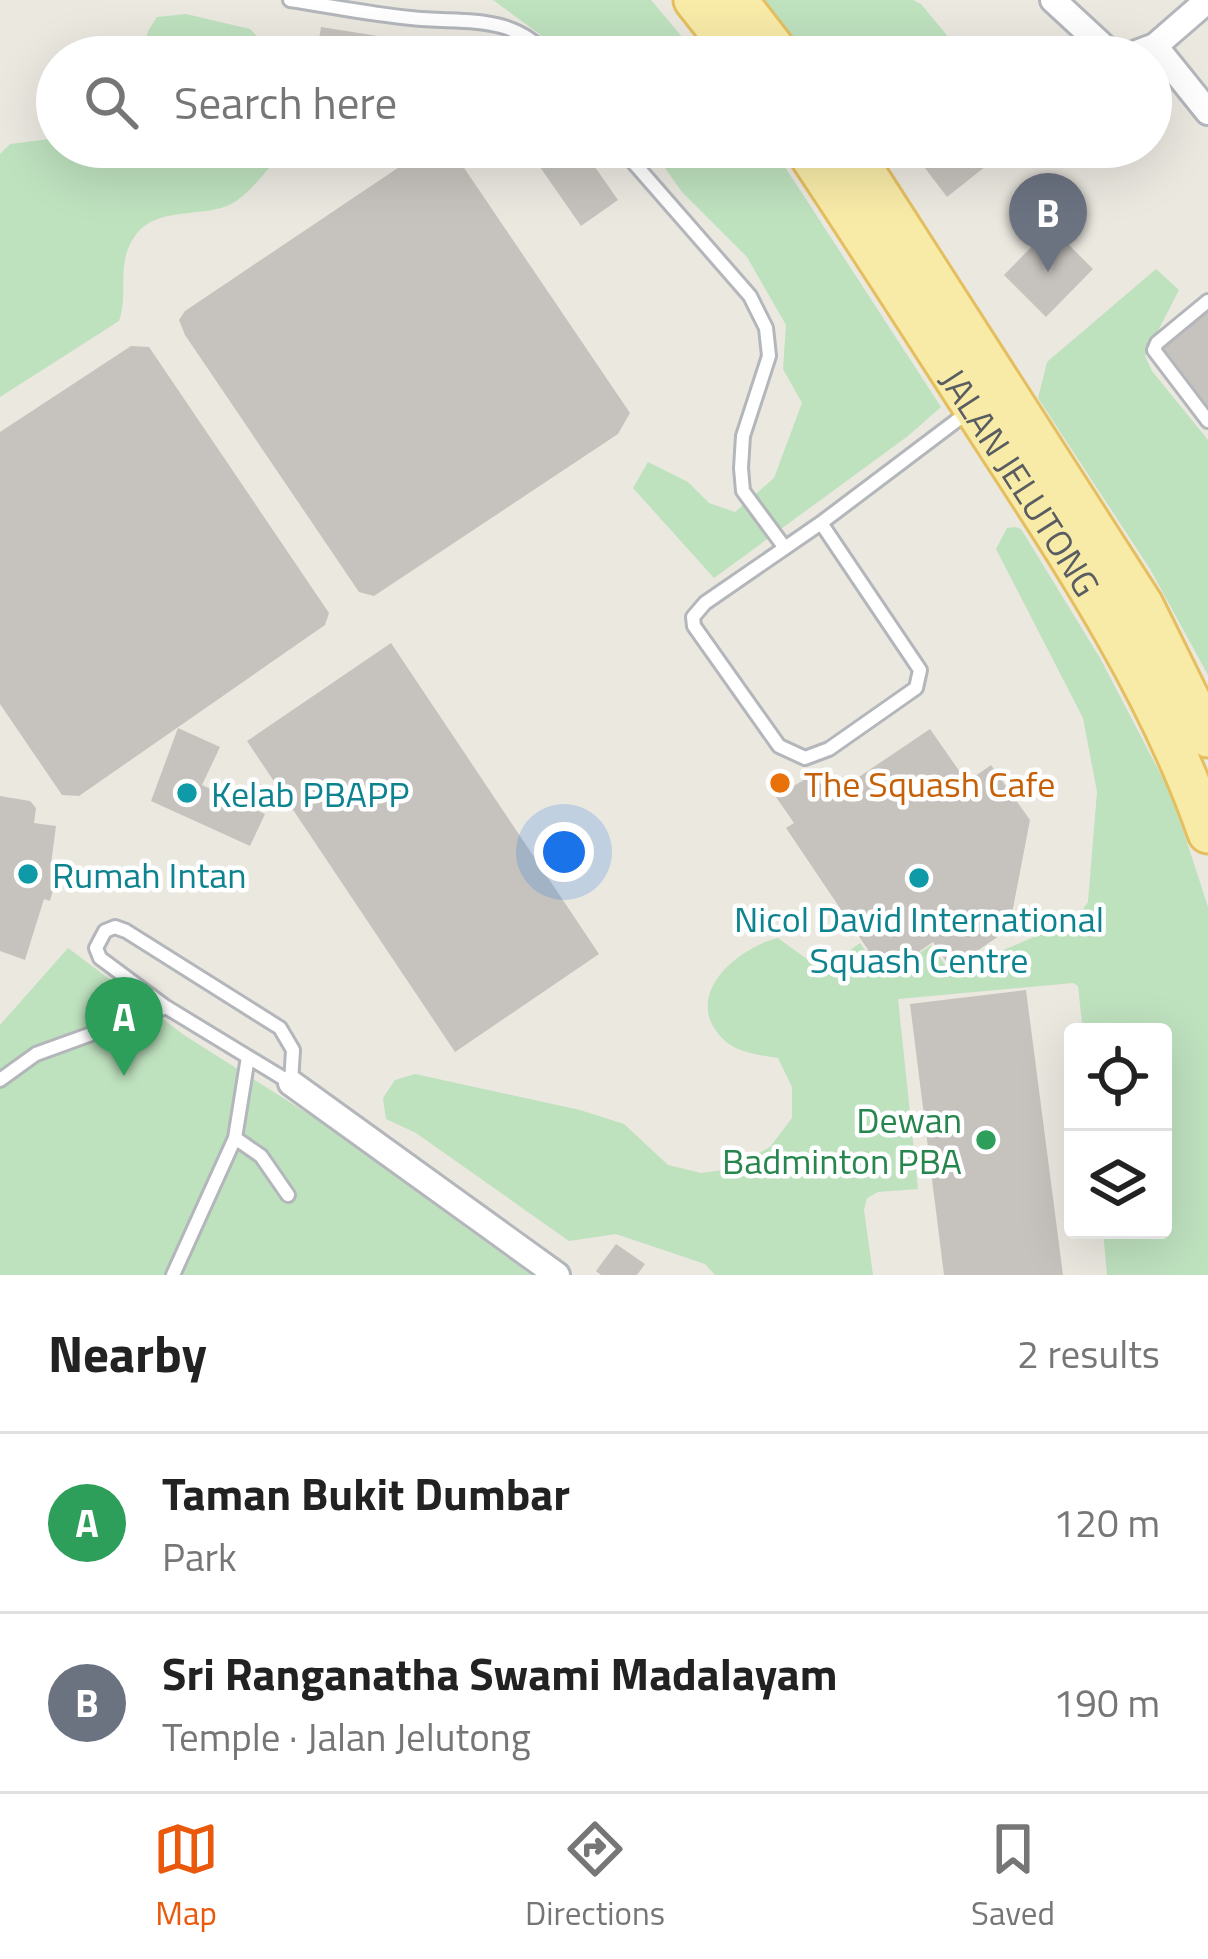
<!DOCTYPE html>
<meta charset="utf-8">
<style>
body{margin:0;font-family:"Titillium Web",sans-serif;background:#f6f6f6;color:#222}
.controls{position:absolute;right:36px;bottom:36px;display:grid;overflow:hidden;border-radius:12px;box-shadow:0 12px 48px #0002}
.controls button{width:108px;height:108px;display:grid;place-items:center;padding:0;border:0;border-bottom:3px solid #e0e0e0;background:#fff;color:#222;font:60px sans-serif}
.you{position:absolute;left:564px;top:852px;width:42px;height:42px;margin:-30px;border:9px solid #fff;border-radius:50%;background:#1a73e8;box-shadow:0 0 0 18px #1a73e833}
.badge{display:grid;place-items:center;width:78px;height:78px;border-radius:50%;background:#ea580c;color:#fff;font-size:39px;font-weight:700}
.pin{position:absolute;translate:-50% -99px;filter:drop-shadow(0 3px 6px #0008)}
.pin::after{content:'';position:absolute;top:63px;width:42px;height:36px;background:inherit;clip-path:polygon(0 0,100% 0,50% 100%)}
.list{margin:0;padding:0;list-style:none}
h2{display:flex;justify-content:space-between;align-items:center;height:156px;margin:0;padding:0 48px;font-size:51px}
h2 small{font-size:39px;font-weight:400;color:#767676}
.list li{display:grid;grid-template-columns:78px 1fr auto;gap:36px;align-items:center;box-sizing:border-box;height:180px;padding:0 48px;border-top:3px solid #e0e0e0}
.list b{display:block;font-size:45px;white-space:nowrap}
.list p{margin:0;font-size:39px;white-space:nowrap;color:#767676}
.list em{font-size:39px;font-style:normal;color:#767676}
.icon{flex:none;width:66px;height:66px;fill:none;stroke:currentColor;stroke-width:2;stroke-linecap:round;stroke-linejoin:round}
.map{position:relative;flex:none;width:1208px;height:1275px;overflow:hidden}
.search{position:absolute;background:#fff;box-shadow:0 12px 48px #0002;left:36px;right:36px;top:36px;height:132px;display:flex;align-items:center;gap:30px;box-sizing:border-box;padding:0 42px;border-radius:66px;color:#767676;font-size:45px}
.sheet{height:516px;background:#fff}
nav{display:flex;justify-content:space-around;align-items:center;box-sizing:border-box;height:168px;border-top:3px solid #e0e0e0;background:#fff;font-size:33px;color:#767676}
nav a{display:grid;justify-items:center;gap:6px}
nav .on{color:#ea580c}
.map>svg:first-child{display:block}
.green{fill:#bee1be}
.building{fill:#c6c3be}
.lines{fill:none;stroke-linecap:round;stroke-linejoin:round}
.lane-casing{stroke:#b3b6ba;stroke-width:18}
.street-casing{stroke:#b3b6ba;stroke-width:30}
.primary-casing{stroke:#e5bf5f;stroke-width:45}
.lane{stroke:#fff;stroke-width:12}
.street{stroke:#fff;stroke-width:24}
.primary{stroke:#f8eba8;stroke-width:39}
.food-dot{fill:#e8710a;stroke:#fff;stroke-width:4.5}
.culture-dot{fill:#0f9aa8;stroke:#fff;stroke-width:4.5}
.leisure-dot{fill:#2e9e5b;stroke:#fff;stroke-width:4.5}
.labels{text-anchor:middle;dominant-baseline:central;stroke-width:9;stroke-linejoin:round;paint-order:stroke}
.street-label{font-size:36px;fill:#595c60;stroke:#fff}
.food-label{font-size:36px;fill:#c56008;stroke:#fff;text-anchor:start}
.culture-label{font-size:36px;fill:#0d838f;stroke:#fff;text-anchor:start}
.leisure-label{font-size:36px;fill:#27864d;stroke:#fff;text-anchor:end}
</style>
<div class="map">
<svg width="1208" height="1275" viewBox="0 0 1208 1275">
<rect width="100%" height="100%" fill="#ebe8e0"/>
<!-- green -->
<path class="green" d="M 493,0 L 651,0 L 699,57 L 571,57 Z
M 756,0 L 913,0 L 921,4 L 950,39 L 927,57 L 801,57 Z
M 186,14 L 250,29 L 277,57 L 141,57 L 148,31 L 157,17 Z
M 57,138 L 57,147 L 287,147 C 271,164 248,198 227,206 C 194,218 153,206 133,239 C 116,265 129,294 119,321 L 0,397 L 0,154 L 10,144 Z
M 650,147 L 772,147 L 941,407 L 908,436 L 714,578 L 633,488 L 648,462 L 688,482 L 709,503 L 735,512 L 774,478 L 802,403 L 783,369 L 786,325 L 747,257 L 682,192 Z
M 1156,269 L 1179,290 L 1145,356 L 1152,371 L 1208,440 L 1208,675 L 1150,569 L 1038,398 L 1047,362 Z
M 1015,527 L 1021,529 L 1100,658 L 1172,796 L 1208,907 L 1208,1275 L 1107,1275 L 1103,1230 L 1163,1230 L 1163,1032 L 1083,1032 L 1078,986 L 1073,983 L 898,999 L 918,1189 L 878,1192 L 867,1198 L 864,1210 L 873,1275 L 715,1275 L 705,1264 L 616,1234 L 569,1241 L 416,1133 L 386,1119 L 383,1098 L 395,1080 L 415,1074 L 580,1110 L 624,1124 L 668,1165 L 701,1173 L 731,1169 L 770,1147 L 792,1118 L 792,1087 L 778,1058 C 760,1055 738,1053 724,1040 C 680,998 734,949 778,938 L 822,970 L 860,943 L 885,978 L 931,945 L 951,973 L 1077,918 L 1088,902 L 1097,792 L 1083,718 L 996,549 L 1007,528 Z
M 68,948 L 184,1035 L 313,1117 L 531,1275 L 0,1275 L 0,1025 Z"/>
<!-- building -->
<path class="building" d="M 321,27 L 403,40 L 400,57 L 316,57 Z
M 429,147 L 450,147 L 630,413 L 618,434 L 374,596 L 359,592 L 185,335 L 179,320 L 185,311 Z
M 526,147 L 581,147 L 618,200 L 581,226 Z
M 909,147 L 1010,147 L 947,197 Z
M 1051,227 L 1093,269 L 1046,317 L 1004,275 Z
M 1208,310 L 1208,409 L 1160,350 Z
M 131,346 L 149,347 L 329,613 L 325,625 L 79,796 L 62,795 L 0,704 L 0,432 Z
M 391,643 L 599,954 L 455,1052 L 247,741 Z
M 178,728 L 220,747 L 202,785 L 265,814 L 250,846 L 151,801 Z
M 930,729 L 967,782 L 991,765 L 1030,820 L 1009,929 L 951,969 L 933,942 L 885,975 L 786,828 L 794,823 L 776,797 L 810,776 L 824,786 L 847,785 Z
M 0,796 L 30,801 L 36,808 L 34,823 L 56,826 L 51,864 L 59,864 L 55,883 L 50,901 L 44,899 L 25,960 L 0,951 Z
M 1026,990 L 1063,1275 L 944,1275 L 910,1004 Z
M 616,1244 L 645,1264 L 637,1275 L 601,1275 L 596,1271 Z"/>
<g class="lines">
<!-- lane casing -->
<g class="lane-casing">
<path id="lane" d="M 290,0 C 330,6 370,14 411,18 C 463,24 511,12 549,57
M 620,147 L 750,296 L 766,328 L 769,356 L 743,436 L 741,468 L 743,491 L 785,548
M 1208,301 L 1157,343 L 1154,350 L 1208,421
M 821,523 L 920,670 L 916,688 L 829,749 L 805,758 L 779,746 L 694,626 L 693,617 L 705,603 Z
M 821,523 L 968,412
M 115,927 L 126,931 L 280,1028 L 293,1050 L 291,1083 L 166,1007 L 100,958 L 96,948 L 105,931 Z
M 0,1080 L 36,1054 L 166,1007
M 235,1138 L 261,1156 L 288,1195
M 173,1275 L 235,1138 L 248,1057"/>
</g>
<!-- street casing -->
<g class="street-casing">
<path id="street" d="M 1053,0 L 1106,49 L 1125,57
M 1155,46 L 1208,112
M 1126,57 L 1155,46 L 1208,0
M 291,1083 L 557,1275"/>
</g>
<!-- primary casing -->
<g class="primary-casing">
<g id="primary">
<path d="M 694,0 L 739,57"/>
<path d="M 737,0 L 781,57"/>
<path id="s1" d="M 804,147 C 870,246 934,347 999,447 C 1079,570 1160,694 1208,833"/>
<path d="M 849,147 L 1143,605 L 1208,737"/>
</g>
</g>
<!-- lane -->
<use href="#lane" class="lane"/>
<!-- street -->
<use href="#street" class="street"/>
<!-- primary -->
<use href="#primary" class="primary"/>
</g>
<!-- markers -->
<circle class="food-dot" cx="780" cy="783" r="12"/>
<g class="culture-dot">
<circle cx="187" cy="793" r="12"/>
<circle cx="28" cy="874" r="12"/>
<circle cx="919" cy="878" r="12"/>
</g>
<circle class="leisure-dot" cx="986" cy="1140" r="12"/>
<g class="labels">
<!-- street labels -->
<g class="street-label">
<text stroke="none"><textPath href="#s1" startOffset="399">JALAN JELUTONG</textPath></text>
</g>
<!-- food labels -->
<g class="food-label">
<text x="804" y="783">The Squash Cafe</text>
</g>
<!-- culture labels -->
<g class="culture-label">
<text x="211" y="793">Kelab PBAPP</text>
<text x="52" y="874">Rumah Intan</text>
<text x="919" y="918" text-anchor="middle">Nicol David International<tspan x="919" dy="41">Squash Centre</tspan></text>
</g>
<!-- leisure labels -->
<g class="leisure-label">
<text x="962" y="1119">Dewan<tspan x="962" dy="41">Badminton PBA</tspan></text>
</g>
</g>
</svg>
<div class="controls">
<button><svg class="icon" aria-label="locate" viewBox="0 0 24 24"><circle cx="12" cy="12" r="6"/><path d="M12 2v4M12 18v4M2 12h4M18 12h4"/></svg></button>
<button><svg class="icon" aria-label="layers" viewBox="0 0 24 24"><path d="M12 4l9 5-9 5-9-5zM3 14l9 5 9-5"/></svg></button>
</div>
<div class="you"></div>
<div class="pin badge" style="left:124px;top:1076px;background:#2e9e5b">A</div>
<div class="pin badge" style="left:1048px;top:272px;background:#6b7280">B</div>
<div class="search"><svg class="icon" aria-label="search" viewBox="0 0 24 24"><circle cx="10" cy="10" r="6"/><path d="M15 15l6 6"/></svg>Search here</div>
</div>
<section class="sheet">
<h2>Nearby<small>2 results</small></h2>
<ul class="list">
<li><span class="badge" style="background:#2e9e5b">A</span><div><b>Taman Bukit Dumbar</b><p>Park</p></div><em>120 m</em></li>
<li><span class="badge" style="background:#6b7280">B</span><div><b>Sri Ranganatha Swami Madalayam</b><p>Temple · Jalan Jelutong</p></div><em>190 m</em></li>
</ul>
</section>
<nav>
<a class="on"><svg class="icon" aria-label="map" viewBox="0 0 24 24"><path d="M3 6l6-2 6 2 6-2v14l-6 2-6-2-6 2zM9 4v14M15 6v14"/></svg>Map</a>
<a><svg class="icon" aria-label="directions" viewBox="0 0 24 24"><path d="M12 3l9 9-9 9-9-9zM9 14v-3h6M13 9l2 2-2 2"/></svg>Directions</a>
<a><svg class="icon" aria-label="saved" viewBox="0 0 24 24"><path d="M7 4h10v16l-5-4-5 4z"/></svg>Saved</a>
</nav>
